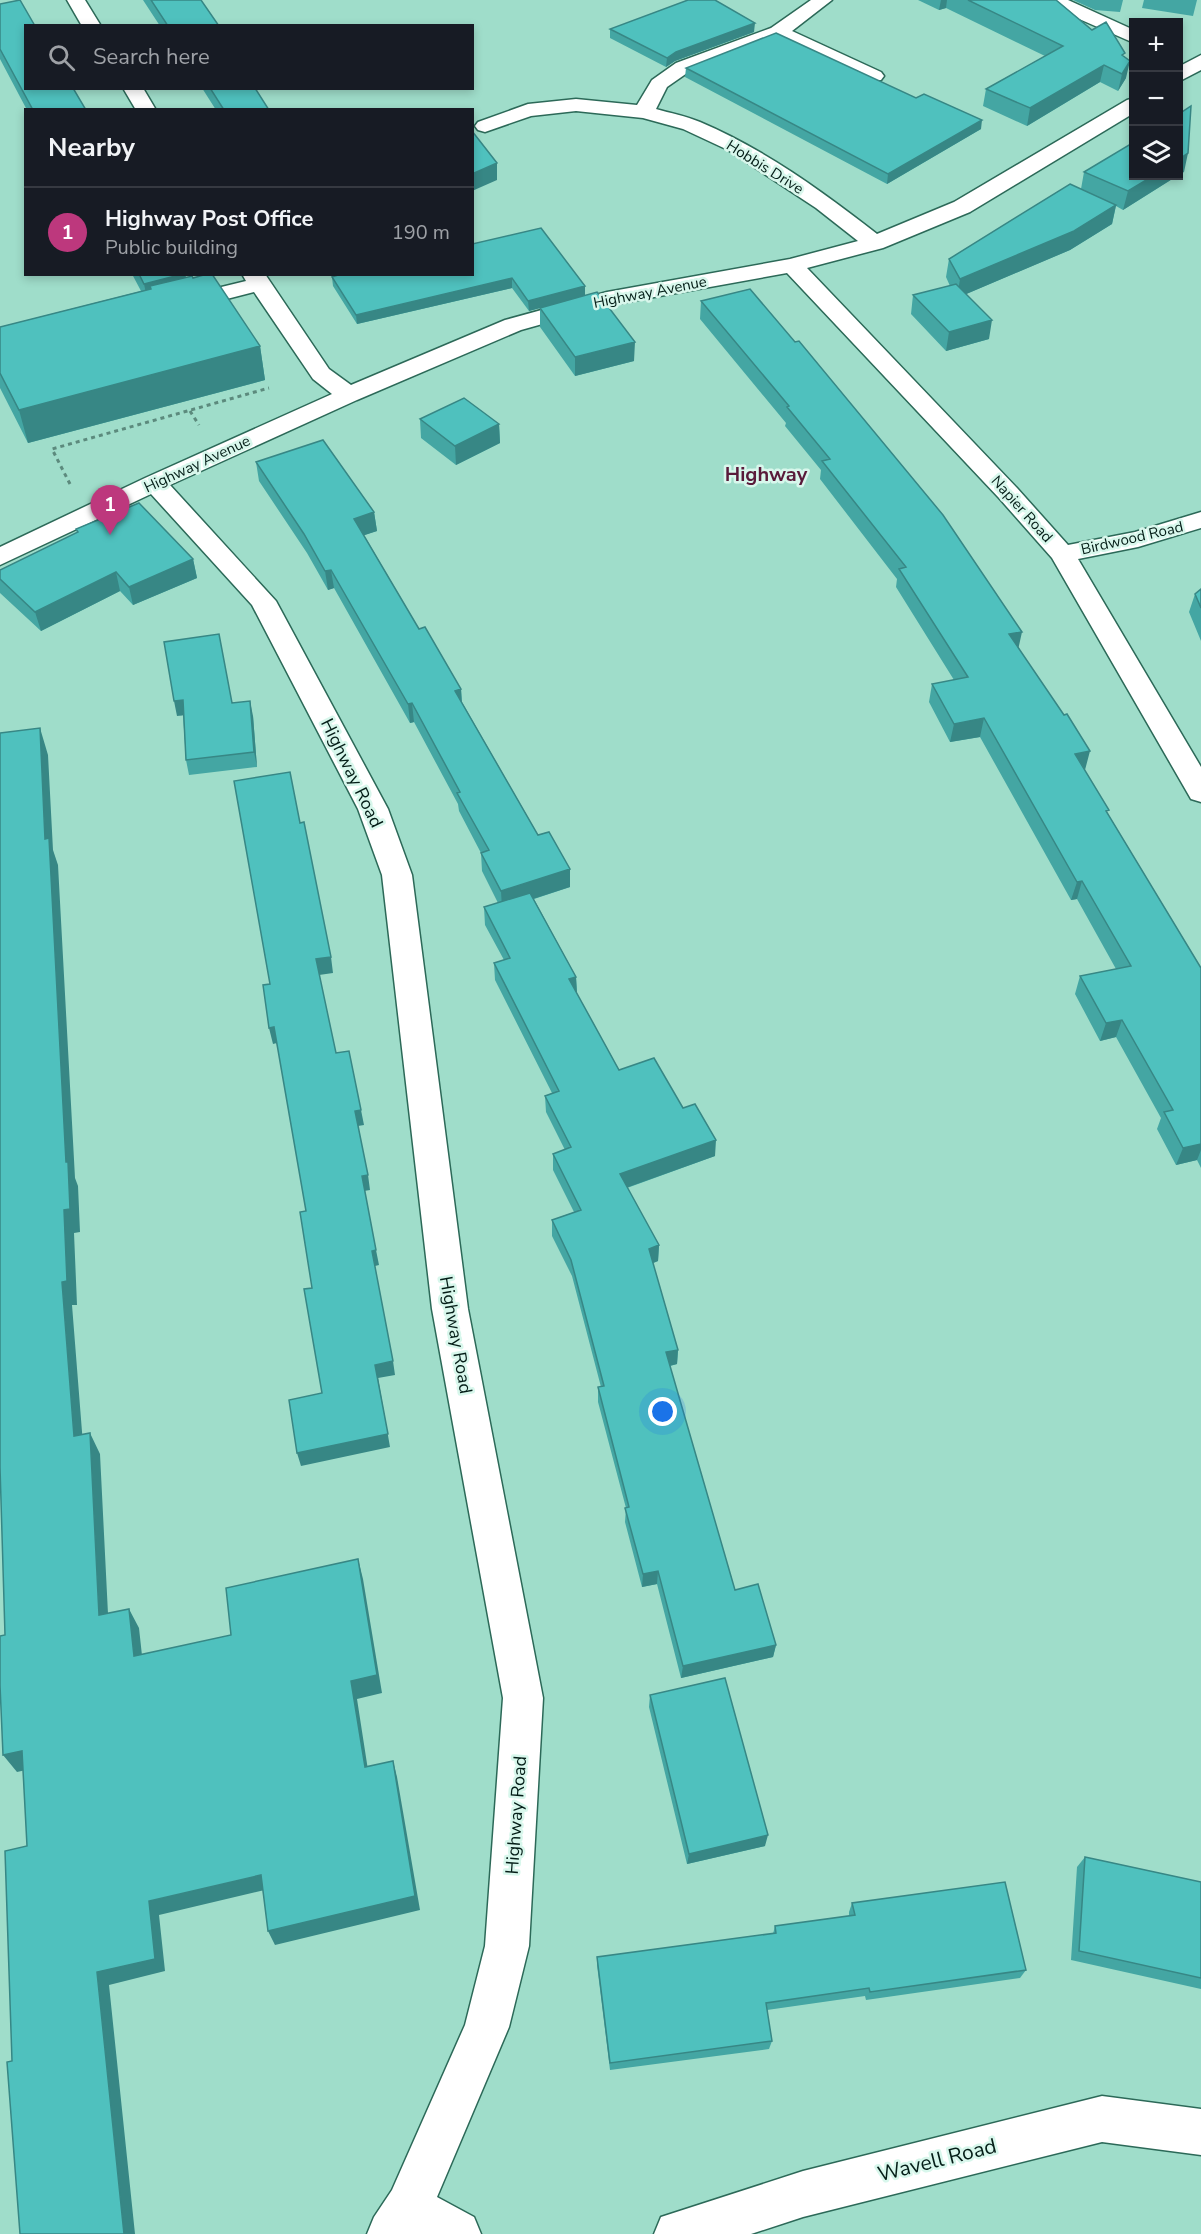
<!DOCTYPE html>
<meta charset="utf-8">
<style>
body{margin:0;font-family:"Nunito Sans",sans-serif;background:#242831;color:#f1f3f6}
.controls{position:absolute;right:18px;top:18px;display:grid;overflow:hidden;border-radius:0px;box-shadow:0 3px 9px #0003}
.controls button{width:54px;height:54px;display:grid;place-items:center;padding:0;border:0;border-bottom:2px solid #363941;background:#171b24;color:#f1f3f6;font:30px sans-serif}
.you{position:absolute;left:663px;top:1412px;width:21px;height:21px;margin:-15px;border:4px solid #fff;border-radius:50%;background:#1a73e8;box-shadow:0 0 0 9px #1a73e833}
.badge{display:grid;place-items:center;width:39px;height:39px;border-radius:50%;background:#bd387d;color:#fff;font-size:20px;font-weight:700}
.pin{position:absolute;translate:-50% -50px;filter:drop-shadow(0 2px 3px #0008)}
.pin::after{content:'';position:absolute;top:32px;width:21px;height:18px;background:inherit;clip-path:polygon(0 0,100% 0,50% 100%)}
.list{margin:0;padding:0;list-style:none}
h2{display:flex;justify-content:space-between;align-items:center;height:78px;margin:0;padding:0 24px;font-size:26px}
h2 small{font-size:20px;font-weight:400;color:#9ea1a6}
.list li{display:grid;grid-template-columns:39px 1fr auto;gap:18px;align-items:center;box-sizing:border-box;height:90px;padding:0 24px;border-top:2px solid #363941}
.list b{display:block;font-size:22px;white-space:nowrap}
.list p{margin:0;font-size:20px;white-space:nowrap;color:#9ea1a6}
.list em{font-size:20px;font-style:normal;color:#9ea1a6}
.icon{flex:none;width:33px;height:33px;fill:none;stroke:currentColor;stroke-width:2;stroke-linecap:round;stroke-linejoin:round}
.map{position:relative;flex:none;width:1201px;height:2234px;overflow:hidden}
.search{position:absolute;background:#171b24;box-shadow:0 3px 9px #0003;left:24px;top:24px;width:450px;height:66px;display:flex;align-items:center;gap:15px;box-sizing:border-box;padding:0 21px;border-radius:0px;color:#9ea1a6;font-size:22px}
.panel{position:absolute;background:#171b24;box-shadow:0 3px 9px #0003;left:24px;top:108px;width:450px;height:168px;border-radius:0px}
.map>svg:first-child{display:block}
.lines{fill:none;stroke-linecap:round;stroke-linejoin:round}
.minor-casing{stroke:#2c6958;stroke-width:3}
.path{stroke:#5c8a7d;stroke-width:3;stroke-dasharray:4 4;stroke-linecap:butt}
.minor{fill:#fff;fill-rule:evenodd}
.wall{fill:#44a6a3}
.shaded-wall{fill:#378785}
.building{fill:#4fc1be;stroke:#378785;stroke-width:1.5}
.labels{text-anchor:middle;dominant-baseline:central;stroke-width:5;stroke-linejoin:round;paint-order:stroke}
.far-street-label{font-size:15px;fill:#041d17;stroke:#d8f7ec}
.street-label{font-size:18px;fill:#041d17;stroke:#d8f7ec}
.far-district-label{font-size:20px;font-weight:bold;fill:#591a3a;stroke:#d8f7ec}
.near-street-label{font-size:21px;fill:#041d17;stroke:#d8f7ec}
</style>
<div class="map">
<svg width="1201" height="2234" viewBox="0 0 1201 2234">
<rect width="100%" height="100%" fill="#9fddca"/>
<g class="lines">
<!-- minor casing -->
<g class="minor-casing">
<path id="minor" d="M 67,0 L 85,0 L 101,26 L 82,26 Z
M 811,0 L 832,0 L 792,31 L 881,72 L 884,76 L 881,80 L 867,80 L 777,39 L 690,71 L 667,87 L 656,109 C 670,113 686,116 700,122 C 764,149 822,191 877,234 L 954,202 L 1127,100 L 1134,98 L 1134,113 L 970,212 L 883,248 L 807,268 L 1017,488 L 1068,545 L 1135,532 L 1201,512 L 1201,528 L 1138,547 L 1078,559 L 1201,767 L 1201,802 L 1191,799 L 1052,558 L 999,498 L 787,273 L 610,305 L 521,330 L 357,400 L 170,485 L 276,601 L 388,809 L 412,875 L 468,1309 L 543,1698 L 529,1946 L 509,2027 L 437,2197 L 474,2217 L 481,2234 L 367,2234 L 374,2217 L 392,2190 L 465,2025 L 485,1946 L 503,1698 L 432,1309 L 382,875 L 358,809 L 252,605 L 151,494 L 0,565 L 0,547 L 145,478 L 332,394 L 313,379 L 254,292 L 180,311 L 172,309 L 169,304 L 172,299 L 246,281 L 242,274 L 265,274 L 329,369 L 351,385 L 505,320 L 607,292 L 790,259 L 858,241 L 816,208 L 728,150 L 683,129 L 643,118 L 576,111 L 531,116 L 485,132 L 478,130 L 475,126 L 478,122 L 528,104 L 576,99 L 637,105 L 652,80 L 676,63 L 771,28 Z
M 1043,0 L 1068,0 L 1134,30 L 1134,43 L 1045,4 Z
M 1201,55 L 1201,70 L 1178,82 L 1178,67 Z
M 123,88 L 143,88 L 156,110 L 136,110 Z
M 1102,2096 L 1201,2109 L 1201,2155 L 1102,2142 L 803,2217 L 751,2234 L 654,2234 L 661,2217 L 803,2171 Z"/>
</g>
<!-- path -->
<path class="path" d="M 190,411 L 199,425
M 70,484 L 52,449 L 269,388"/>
<!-- minor -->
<use href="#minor" class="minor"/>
</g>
<!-- wall -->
<path class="wall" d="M 143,0 L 201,0 L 219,26 L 160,26 Z
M 918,0 L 1056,0 L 1124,56 L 1126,78 L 1118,91 L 1100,82 L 1027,126 L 983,106 L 986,89 L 1045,56 L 946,8 L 939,10 Z
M 1073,0 L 1123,0 L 1120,12 L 1095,10 Z
M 1144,0 L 1197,0 L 1193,16 L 1142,8 Z
M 0,4 L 86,110 L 27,110 L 0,59 Z
M 610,29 L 754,32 L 675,61 L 666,67 L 610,38 Z
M 686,68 L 981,129 L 887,184 L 685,77 Z
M 202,88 L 255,88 L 269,110 L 216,110 Z
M 1084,172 L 1134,176 L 1177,176 L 1123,210 L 1116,206 L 1112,224 L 1070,250 L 966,294 L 989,339 L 946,351 L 911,314 L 913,295 L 950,286 L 946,277 L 949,259 L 1081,189 Z
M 132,274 L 185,274 L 186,277 L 193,278 L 260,346 L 265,380 L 28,443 L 0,388 L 0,327 L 141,291 Z
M 472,274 L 585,286 L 585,296 L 634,361 L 575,376 L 540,327 L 540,308 L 529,311 L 512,288 L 357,324 L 333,286 L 332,277 Z
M 701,301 L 1019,648 L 1108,814 L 1201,968 L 1201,1168 L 1197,1160 L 1176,1165 L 1157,1129 L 1161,1118 L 1116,1037 L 1100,1041 L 1075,994 L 1080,976 L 1116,969 L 1077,899 L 1071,900 L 980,737 L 950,742 L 929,702 L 932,684 L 954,680 L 896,587 L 897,579 L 820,479 L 821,470 L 785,426 L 786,423 L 700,319 Z
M 420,419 L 499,424 L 500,443 L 456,465 L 421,438 Z
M 256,462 L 374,512 L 377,531 L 364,535 L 419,629 L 461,689 L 462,702 L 538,835 L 570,869 L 570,887 L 534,899 L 576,977 L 577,994 L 619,1070 L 683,1108 L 715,1156 L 627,1188 L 659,1245 L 658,1261 L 653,1263 L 678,1350 L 677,1364 L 670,1366 L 735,1590 L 776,1645 L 773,1657 L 681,1678 L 657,1584 L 642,1587 L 625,1522 L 626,1508 L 598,1402 L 598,1387 L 601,1387 L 572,1276 L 552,1236 L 552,1220 L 574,1212 L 553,1170 L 553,1154 L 565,1150 L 546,1112 L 545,1096 L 552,1093 L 495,980 L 494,963 L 504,960 L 485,925 L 484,907 L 498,903 L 482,871 L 481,853 L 459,811 L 458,804 L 414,722 L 410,723 L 334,588 L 328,590 L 307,553 L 259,481 Z
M 76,529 L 193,559 L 197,578 L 133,605 L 120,591 L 41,631 L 0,593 L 0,570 L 77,533 Z
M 1201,589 L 1201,641 L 1189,612 L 1195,594 Z
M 232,703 L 253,716 L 257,767 L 189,775 L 186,760 L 183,715 L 177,716 Z
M 650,1695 L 765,1846 L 687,1864 L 649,1707 Z
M 1085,1857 L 1201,1882 L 1201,1989 L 1071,1960 L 1077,1867 Z
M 852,1903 L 1026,1970 L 1020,1978 L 866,2000 L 865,1996 L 767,2010 L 772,2041 L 769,2049 L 610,2070 L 597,1965 L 597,1957 L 773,1934 L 775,1926 L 849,1916 L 849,1912 Z"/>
<!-- shaded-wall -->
<path class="shaded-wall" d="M 941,0 L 947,0 L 946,8 L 939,10 Z
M 755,23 L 754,32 L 675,61 L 666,67 L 667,58 L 676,52 Z
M 1130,61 L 1126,78 L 1118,91 L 1122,74 Z
M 1104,65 L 1100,82 L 1027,126 L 1030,108 Z
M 982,120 L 981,129 L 887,184 L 888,174 Z
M 1188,153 L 1184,172 L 1179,175 L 1179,159 Z
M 497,163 L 497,180 L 472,191 L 472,174 Z
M 1153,176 L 1177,176 L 1123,210 L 1128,191 Z
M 1116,205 L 1112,224 L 1070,250 L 957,298 L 960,279 Z
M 183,274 L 185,274 L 189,293 L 151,289 L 150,286 L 153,302 L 148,303 L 144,284 Z
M 512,278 L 512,288 L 357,324 L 356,315 Z
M 585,286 L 585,296 L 529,311 L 528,301 Z
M 992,320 L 989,339 L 946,351 L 949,332 Z
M 635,342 L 634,361 L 575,376 L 575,357 Z
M 260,346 L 265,380 L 28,443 L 19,410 Z
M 499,424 L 500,443 L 456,465 L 455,446 Z
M 374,512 L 377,531 L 356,538 L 354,519 Z
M 193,559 L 197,578 L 133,605 L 129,587 Z
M 331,570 L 334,588 L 328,590 L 325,571 Z
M 116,572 L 120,591 L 41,631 L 35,612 Z
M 1022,632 L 1018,650 L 1009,634 Z
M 461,689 L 462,708 L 455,691 Z
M 183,700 L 186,715 L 177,716 L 174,701 Z
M 250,701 L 253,716 L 257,767 L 254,752 Z
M 412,703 L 414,722 L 410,723 L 408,704 Z
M 984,718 L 980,737 L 950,742 L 954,724 Z
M 40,728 L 48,755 L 53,850 L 58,865 L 75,1178 L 78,1186 L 80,1232 L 74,1233 L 77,1305 L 72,1305 L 84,1457 L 74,1436 L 62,1282 L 64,1210 L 45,839 Z
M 1090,751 L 1085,770 L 1075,754 Z
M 570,869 L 570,887 L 502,909 L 501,891 Z
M 1082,881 L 1077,899 L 1071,900 L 1077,882 Z
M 331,957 L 333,973 L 319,975 L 316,959 Z
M 576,977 L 577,994 L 569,979 Z
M 1122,1020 L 1116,1037 L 1100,1041 L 1106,1023 Z
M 274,1027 L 277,1043 L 273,1044 L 269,1028 Z
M 361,1110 L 364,1125 L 358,1126 L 355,1111 Z
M 716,1140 L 715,1156 L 620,1190 L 620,1174 Z
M 1201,1144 L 1201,1150 L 1197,1160 L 1176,1165 L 1183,1148 Z
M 368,1175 L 370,1190 L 364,1191 L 362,1176 Z
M 659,1245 L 658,1261 L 648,1265 L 649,1249 Z
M 376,1250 L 379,1265 L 375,1266 L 372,1251 Z
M 678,1350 L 677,1364 L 665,1367 L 666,1352 Z
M 393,1361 L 395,1375 L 378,1378 L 390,1447 L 301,1466 L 297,1453 L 375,1365 Z
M 90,1433 L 100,1454 L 109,1634 L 99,1615 Z
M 358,1559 L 363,1579 L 382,1693 L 357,1699 L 370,1783 L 365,1767 L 351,1681 Z
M 658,1571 L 657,1584 L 642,1587 L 643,1574 Z
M 129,1609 L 139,1628 L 144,1674 L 134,1656 Z
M 776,1645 L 773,1657 L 681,1678 L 683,1666 Z
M 22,1751 L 35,1768 L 17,1772 L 3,1755 Z
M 393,1761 L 397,1777 L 420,1910 L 275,1945 L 268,1931 Z
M 768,1835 L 765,1846 L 687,1864 L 689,1854 Z
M 261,1875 L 269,1889 L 159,1915 L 165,1971 L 109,1985 L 135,2234 L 124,2234 L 97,1972 L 149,1901 Z"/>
<!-- building -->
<path class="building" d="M 20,0 L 35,26 L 26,26 L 26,88 L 73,88 L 86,110 L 33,110 L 0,49 L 0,4 Z
M 151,0 L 201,0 L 219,26 L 168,26 Z
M 688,0 L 715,0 L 755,23 L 676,52 L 667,58 L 610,29 Z
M 968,0 L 1056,0 L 1092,30 L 1106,22 L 1125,53 L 1122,55 L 1130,61 L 1122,74 L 1104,65 L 1030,108 L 986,89 L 1063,46 Z
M 776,33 L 916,98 L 924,94 L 982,120 L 888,174 L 686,68 Z
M 210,88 L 255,88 L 269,110 L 224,110 Z
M 1191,106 L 1188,153 L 1179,159 L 1179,114 Z
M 472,131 L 497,163 L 472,174 Z
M 1134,142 L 1134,176 L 1153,176 L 1128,191 L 1084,172 Z
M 1070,184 L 1116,205 L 1074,231 L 960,279 L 949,259 Z
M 541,228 L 585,286 L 528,301 L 512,278 L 356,315 L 332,277 L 341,274 L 472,274 L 472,244 Z
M 139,274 L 183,274 L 144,284 Z
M 207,274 L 212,274 L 260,346 L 19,410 L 0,373 L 0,327 L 151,289 L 150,286 L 192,276 L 193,278 Z
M 956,284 L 992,320 L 949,332 L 913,295 Z
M 750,289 L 795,342 L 799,341 L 943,515 L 1022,632 L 1009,634 L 1064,715 L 1067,714 L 1090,751 L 1075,754 L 1109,810 L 1106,811 L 1201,968 L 1201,1144 L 1183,1148 L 1164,1112 L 1173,1110 L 1122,1020 L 1106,1023 L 1080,976 L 1131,966 L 1082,881 L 1077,882 L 984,718 L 954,724 L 932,684 L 968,677 L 899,569 L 906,567 L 822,461 L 830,459 L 787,407 L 789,406 L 701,301 Z
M 597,292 L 635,342 L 575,357 L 540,308 Z
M 464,398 L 499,424 L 455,446 L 420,419 Z
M 323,440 L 374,512 L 354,519 L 419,629 L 425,627 L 461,689 L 455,691 L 538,835 L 549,832 L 570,869 L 501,891 L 481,853 L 489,850 L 457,793 L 460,792 L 412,703 L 408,704 L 331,570 L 325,571 L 304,534 L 256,462 Z
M 139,503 L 193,559 L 129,587 L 116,572 L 35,612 L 0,579 L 0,570 L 78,532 L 76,529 Z
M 1201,589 L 1201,608 L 1195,594 Z
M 219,634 L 232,703 L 250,701 L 254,752 L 186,760 L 183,700 L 174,701 L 164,642 Z
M 40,728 L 45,839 L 49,838 L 66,1162 L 68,1162 L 70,1209 L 64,1210 L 67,1281 L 62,1282 L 74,1436 L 90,1433 L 99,1615 L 129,1609 L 134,1656 L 231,1635 L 226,1588 L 358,1559 L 377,1675 L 351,1681 L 365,1767 L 393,1761 L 415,1896 L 268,1931 L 261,1875 L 149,1901 L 155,1959 L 97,1972 L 124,2234 L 20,2234 L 7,2062 L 12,2061 L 5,1851 L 27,1846 L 22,1751 L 3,1755 L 0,1685 L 0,1636 L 5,1635 L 0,1467 L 0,733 Z
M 290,772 L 300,823 L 304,822 L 331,957 L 316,959 L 336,1053 L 349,1051 L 361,1110 L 355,1111 L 368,1175 L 362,1176 L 376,1250 L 372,1251 L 393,1361 L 375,1365 L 388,1434 L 297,1453 L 289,1400 L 322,1393 L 304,1289 L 312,1288 L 300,1212 L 306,1211 L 274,1027 L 269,1028 L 263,985 L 270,984 L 234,781 Z
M 530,893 L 576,977 L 569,979 L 619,1070 L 654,1058 L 683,1108 L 695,1104 L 716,1140 L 620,1174 L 659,1245 L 649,1249 L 678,1350 L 666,1352 L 735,1590 L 758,1584 L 776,1645 L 683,1666 L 658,1571 L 643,1574 L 625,1508 L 629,1507 L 598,1387 L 604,1386 L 571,1260 L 552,1220 L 581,1210 L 553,1154 L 571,1147 L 545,1096 L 559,1091 L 494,963 L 510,958 L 484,907 Z
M 725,1678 L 768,1835 L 689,1854 L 650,1695 Z
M 1085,1857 L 1201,1882 L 1201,1978 L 1079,1951 Z
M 1005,1882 L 1026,1970 L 870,1992 L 869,1988 L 766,2003 L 772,2041 L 610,2063 L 597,1957 L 776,1933 L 775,1926 L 855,1915 L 852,1903 Z"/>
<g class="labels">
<!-- far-street labels -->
<g class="far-street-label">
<text transform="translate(765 167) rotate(32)">Hobbis Drive</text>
<text transform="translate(650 292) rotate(-11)">Highway Avenue</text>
<text transform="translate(197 464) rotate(-25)">Highway Avenue</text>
<text transform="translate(1022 509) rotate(48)">Napier Road</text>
<text transform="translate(1132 538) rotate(-13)">Birdwood Road</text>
</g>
<!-- street labels -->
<g class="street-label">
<text transform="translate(352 773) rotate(64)">Highway Road</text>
<text transform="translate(456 1335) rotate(80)">Highway Road</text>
<text transform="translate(516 1815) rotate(-86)">Highway Road</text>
</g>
<!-- far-district labels -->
<g class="far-district-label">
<text x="766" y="474">Highway</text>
</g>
<!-- near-street labels -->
<g class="near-street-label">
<text transform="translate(937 2160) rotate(-14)">Wavell Road</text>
</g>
</g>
</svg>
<div class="controls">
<button>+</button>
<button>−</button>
<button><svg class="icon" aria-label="layers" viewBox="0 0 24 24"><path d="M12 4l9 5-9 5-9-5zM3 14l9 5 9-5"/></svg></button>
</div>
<div class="you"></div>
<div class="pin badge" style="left:110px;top:535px">1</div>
<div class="search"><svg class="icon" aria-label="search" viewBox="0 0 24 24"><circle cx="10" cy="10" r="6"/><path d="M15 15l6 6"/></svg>Search here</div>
<section class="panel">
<h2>Nearby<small></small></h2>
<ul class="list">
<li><span class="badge">1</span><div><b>Highway Post Office</b><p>Public building</p></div><em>190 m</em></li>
</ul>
</section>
</div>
